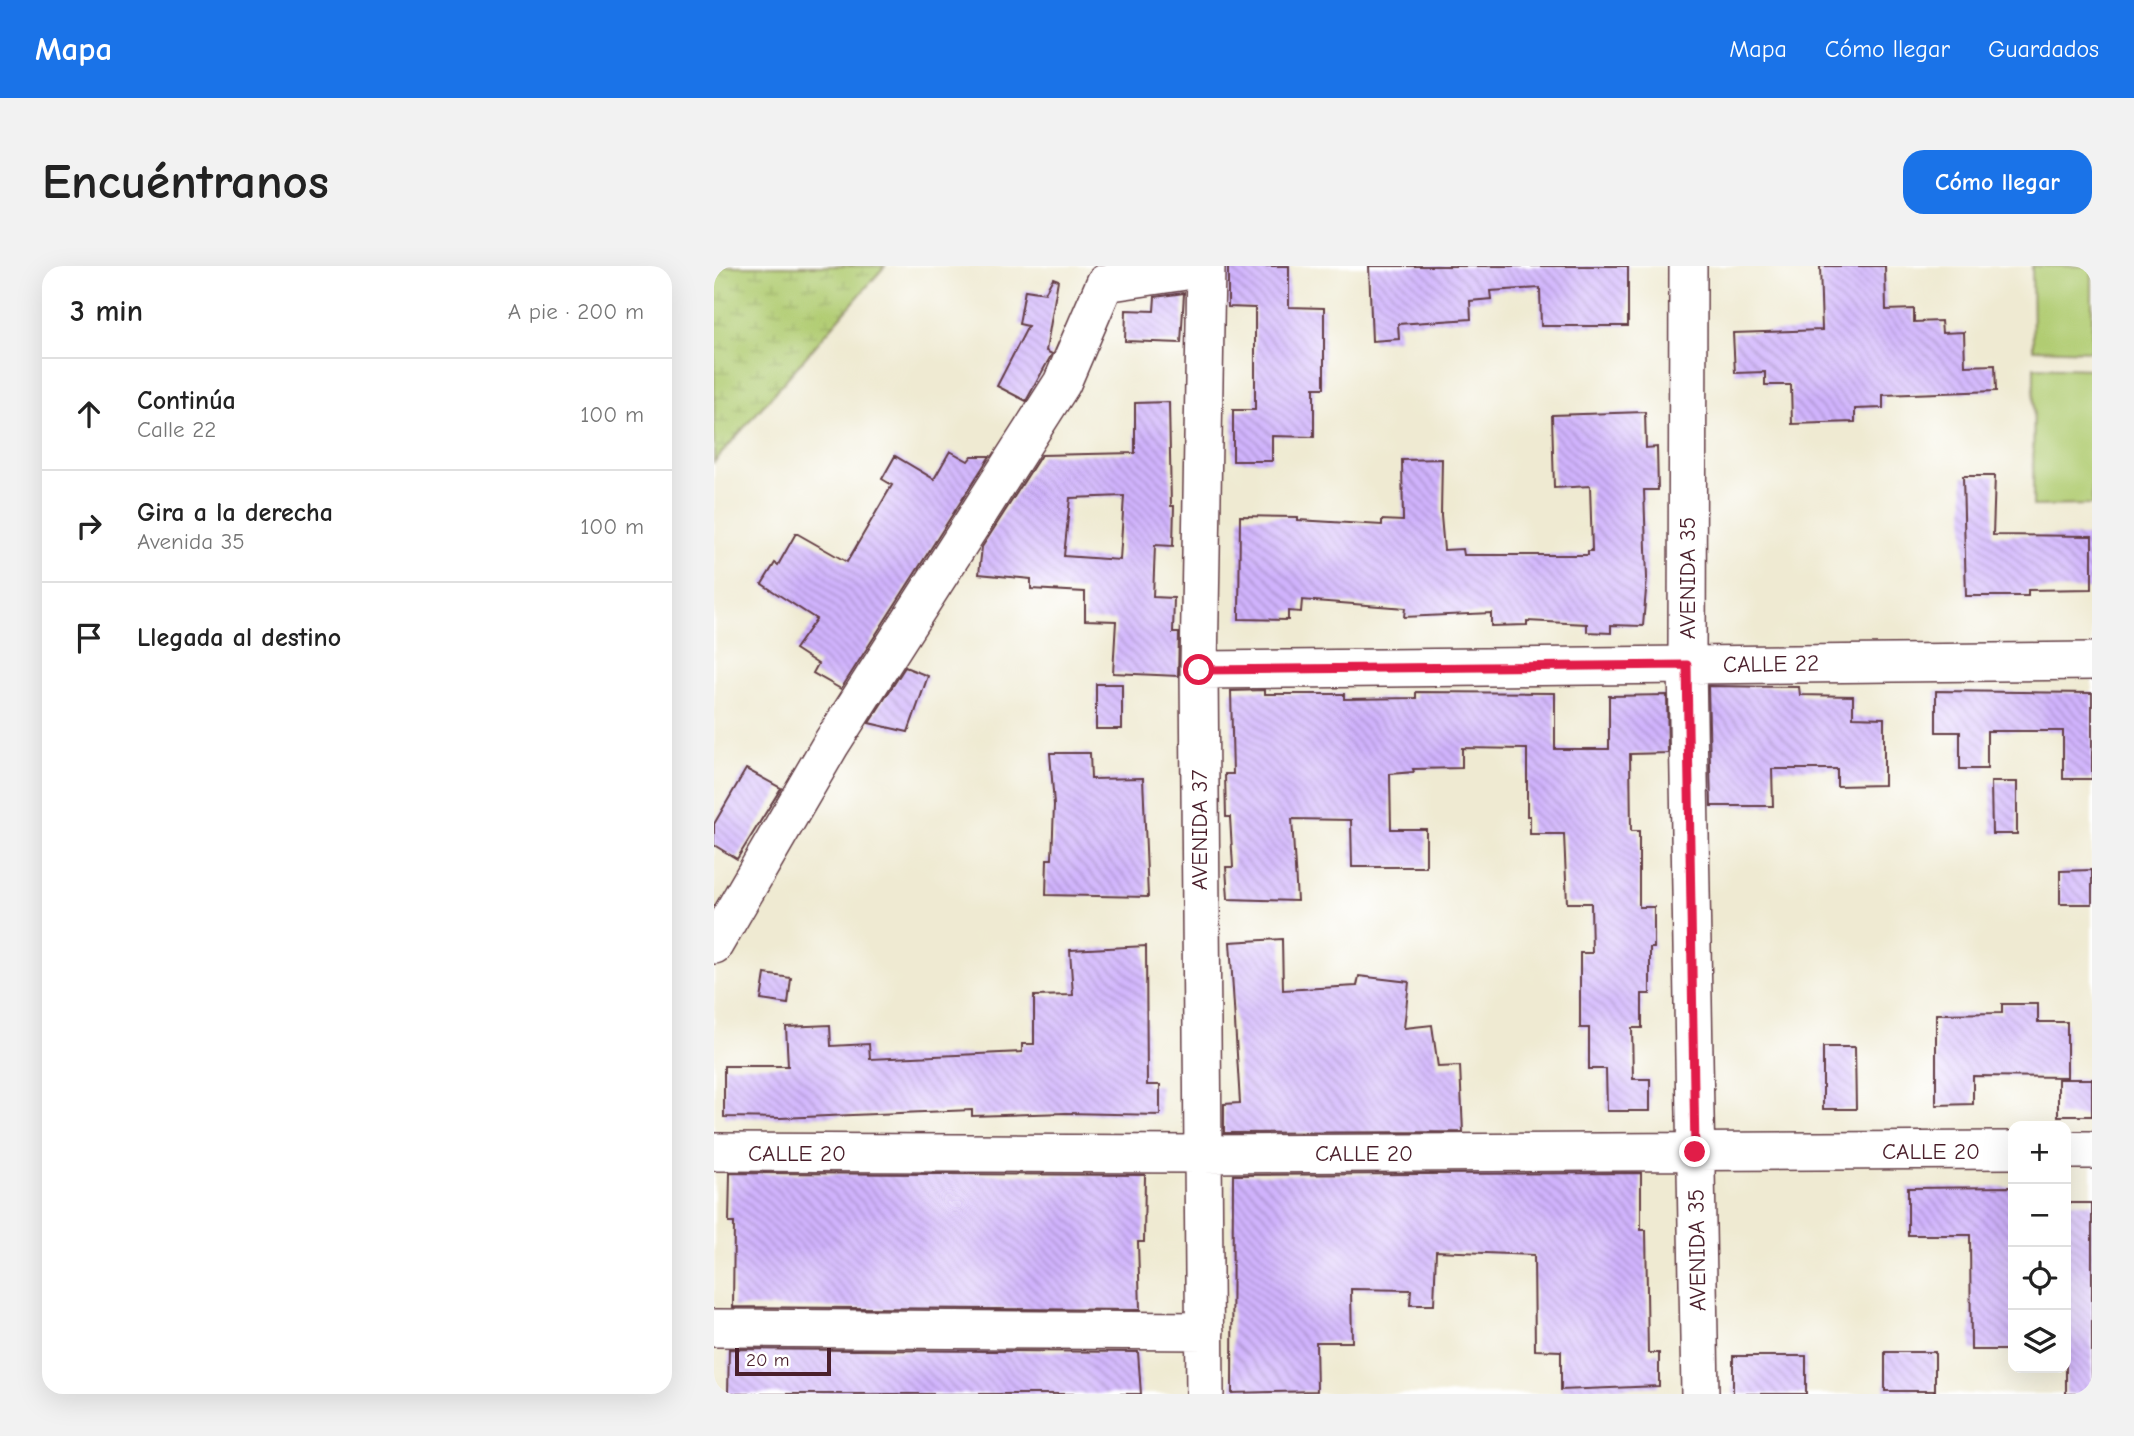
<!DOCTYPE html>
<html lang="es">
<meta charset="utf-8">
<style>
body{margin:0;font-family:"Comic Neue",sans-serif;background:#f2f2f2;color:#222}
.controls{position:absolute;right:21px;bottom:21px;display:grid;overflow:hidden;border-radius:14px;box-shadow:0 7px 28px #0002}
.controls button{width:63px;height:63px;display:grid;place-items:center;padding:0;border:0;border-bottom:2px solid #e0e0e0;background:#fff;color:#222;font:35px sans-serif}
.scale{position:absolute;left:21px;bottom:18px;width:96px;box-sizing:border-box;padding-left:7px;border:4px solid #4a1f2b;border-top:0;font-size:19px;line-height:24px;white-space:nowrap;color:#4a1f2b;-webkit-text-stroke:5px #fff;paint-order:stroke}
.stop{position:absolute;width:21px;height:21px;margin:-16px;border:5px solid #e11d48;border-radius:50%;background:#fff}
.stop.end{background:#e11d48;border-color:#fff;box-shadow:0 2px 7px #0008}
.list{margin:0;padding:0;list-style:none}
h2{display:flex;justify-content:space-between;align-items:center;height:91px;margin:0;padding:0 28px;font-size:30px}
h2 small{font-size:23px;font-weight:400;color:#767676}
.list li{display:grid;grid-template-columns:46px 1fr auto;gap:21px;align-items:center;box-sizing:border-box;height:112px;padding:0 28px;border-top:2px solid #e0e0e0}
.list b{display:block;font-size:26px;white-space:nowrap}
.list p{margin:0;font-size:23px;white-space:nowrap;color:#767676}
.list em{font-size:23px;font-style:normal;color:#767676}
.icon{flex:none;width:38px;height:38px;fill:none;stroke:currentColor;stroke-width:2;stroke-linecap:round;stroke-linejoin:round}
.map{position:relative;flex:none;width:1378px;height:1128px;overflow:hidden;border-radius:21px}
header{display:flex;align-items:center;gap:42px;box-sizing:border-box;height:98px;padding:0 35px;background:#1a73e8;color:#fff}
header strong{font-size:33px}
nav{display:flex;gap:38px;margin-inline-start:auto;font-size:24px}
.intro{display:flex;align-items:center;justify-content:space-between;box-sizing:border-box;height:168px;padding:0 42px}
h1{margin:0;font-size:49px}
.button{padding:18px 32px;border-radius:21px;background:#1a73e8;color:#fff;font-size:24px;font-weight:700}
main{display:flex;gap:42px;padding:0 42px}
aside{flex:1;background:#fff;border-radius:21px;box-shadow:0 7px 28px #0002}
.map>svg:first-child{display:block}
.wetland{fill:url(#wetland-marsh);stroke:#7e764e;stroke-width:2}
.pitch{fill:#b1cc72;stroke:#7e764e;stroke-width:2}
.building{fill:url(#building-back-hatch);fill-rule:evenodd}
.lines{fill:none;stroke-linecap:round;stroke-linejoin:round}
.minor-casing{stroke:#633d44;stroke-width:40}
.minor{stroke:#fff;stroke-width:37}
.route{stroke:#e11d48;stroke-width:9}
.labels{text-anchor:middle;dominant-baseline:central;stroke-width:6;stroke-linejoin:round;paint-order:stroke}
.street-label{font-size:23px;fill:#4a1f2b;stroke:#fff}
</style>
<header>
<strong>Mapa</strong>
<nav><a>Mapa</a><a>Cómo llegar</a><a>Guardados</a></nav>
</header>
<div class="intro"><h1>Encuéntranos</h1><a class="button">Cómo llegar</a></div>
<main>
<aside>
<h2>3 min<small>A pie · 200 m</small></h2>
<ul class="list">
<li><svg class="icon" aria-label="ahead" viewBox="0 0 24 24"><path d="M12 20V5M6 11l6-6 6 6"/></svg><div><b>Continúa</b><p>Calle 22</p></div><em>100 m</em></li>
<li><svg class="icon" aria-label="right" viewBox="0 0 24 24"><path d="M7 20v-9h11M14 6l5 5-5 5"/></svg><div><b>Gira a la derecha</b><p>Avenida 35</p></div><em>100 m</em></li>
<li><svg class="icon" aria-label="arrive" viewBox="0 0 24 24"><path d="M6 21V4h12l-3 4 3 4H6"/></svg><div><b>Llegada al destino</b></div></li>
</ul>
</aside>
<div class="map">
<svg width="1378" height="1128" viewBox="0 0 1378 1128">
<defs>
<pattern id="wetland-marsh" width="20" height="14" patternUnits="userSpaceOnUse" patternTransform="scale(1.75)"><rect width="20" height="14" fill="#b1cc72"/><path d="M1 5h8M5 5V1M11 12h8M15 12V8" fill="none" stroke="#9aaf63"/></pattern>
<pattern id="building-back-hatch" width="6" height="6" patternUnits="userSpaceOnUse" patternTransform="scale(1.75)"><rect width="6" height="6" fill="#d0b3fd"/><path d="M-1 5l2 2M0 0l6 6M5-1l2 2" fill="none" stroke="#ab91cd"/></pattern>
</defs>
<rect width="100%" height="100%" fill="#fff"/>
<filter id="ink" filterUnits="userSpaceOnUse"><feTurbulence type="fractalNoise" baseFrequency=".0143" numOctaves="2"/><feDisplacementMap in="SourceGraphic" scale="14" xChannelSelector="R" yChannelSelector="G"/><feConvolveMatrix kernelMatrix="1 2 1 2 8 2 1 2 1" color-interpolation-filters="sRGB"/></filter>
<filter id="wash" filterUnits="userSpaceOnUse"><feTurbulence type="fractalNoise" baseFrequency=".00686" numOctaves="4" result="noise"/><feDisplacementMap in="SourceGraphic" scale="28" xChannelSelector="R" yChannelSelector="G"/><feGaussianBlur stdDeviation="1.57" result="paint"/><feColorMatrix in="noise" values="0 0 0 0 0 0 0 0 0 0 0 0 0 0 0 0 0 1.4 0 .05"/><feComposite in="paint" operator="in"/></filter>
<g filter="url(#wash)">
<rect width="100%" height="100%" fill="#efead2"/>
<!-- wetland -->
<path class="wetland" d="M 0,0 L 171,0 L 0,196 Z"/>
<!-- pitch -->
<path class="pitch" d="M 1318,0 L 1378,0 L 1378,85 L 1319,83 Z
M 1320,101 L 1378,103 L 1378,239 L 1319,240 Z"/>
<g id="blocks">
<!-- building -->
<path class="building" d="M 514,0 L 575,0 L 575,41 L 610,42 L 610,122 L 600,122 L 600,171 L 558,170 L 558,195 L 519,195 L 519,144 L 541,144 L 541,42 L 514,41 Z
M 655,0 L 914,0 L 914,60 L 827,60 L 826,22 L 776,25 L 777,33 L 756,35 L 757,53 L 684,58 L 685,73 L 658,75 Z
M 1106,0 L 1171,0 L 1172,44 L 1200,43 L 1200,56 L 1227,55 L 1228,67 L 1250,66 L 1251,100 L 1281,99 L 1282,125 L 1169,129 L 1169,142 L 1141,143 L 1141,156 L 1078,158 L 1077,119 L 1051,119 L 1051,106 L 1021,107 L 1019,67 L 1108,64 Z
M 339,12 L 344,14 L 332,85 L 338,88 L 312,135 L 283,120 L 314,60 L 305,58 L 311,24 L 331,27 Z
M 470,27 L 467,77 L 411,75 L 412,44 L 440,45 L 441,31 Z
M 455,136 L 457,240 L 460,240 L 459,280 L 441,279 L 439,331 L 460,332 L 459,367 L 465,367 L 464,410 L 399,407 L 402,355 L 371,354 L 371,326 L 317,323 L 317,313 L 265,308 L 268,281 L 327,189 L 421,187 L 421,137 ZM 410,230 L 406,294 L 350,290 L 356,232 Z
M 931,146 L 932,182 L 943,181 L 944,224 L 930,224 L 933,312 L 929,360 L 897,359 L 897,367 L 873,366 L 873,358 L 813,355 L 813,359 L 777,360 L 777,347 L 690,351 L 691,342 L 588,334 L 587,346 L 574,345 L 574,354 L 525,353 L 526,250 L 584,251 L 584,254 L 668,259 L 668,254 L 689,255 L 688,194 L 728,193 L 727,250 L 730,284 L 749,283 L 750,289 L 874,289 L 874,285 L 878,285 L 876,220 L 840,222 L 838,149 Z
M 236,185 L 254,195 L 258,190 L 276,190 L 127,423 L 99,407 L 104,398 L 81,383 L 102,353 L 48,318 L 61,297 L 64,299 L 82,267 L 133,296 L 178,219 L 168,213 L 181,190 L 220,213 Z
M 1249,210 L 1281,210 L 1279,269 L 1378,270 L 1378,323 L 1314,324 L 1314,330 L 1252,330 Z
M 191,401 L 214,410 L 194,466 L 155,457 Z
M 382,418 L 408,418 L 408,463 L 382,463 Z
M 994,420 L 1085,421 L 1086,429 L 1139,430 L 1139,451 L 1170,452 L 1170,519 L 1123,520 L 1123,503 L 1058,503 L 1059,540 L 997,540 Z
M 551,424 L 551,428 L 630,428 L 630,433 L 702,432 L 702,426 L 841,427 L 841,483 L 895,483 L 895,430 L 953,429 L 954,487 L 916,488 L 917,565 L 925,565 L 925,641 L 940,641 L 940,682 L 936,682 L 936,728 L 928,728 L 928,762 L 918,762 L 919,813 L 936,813 L 936,845 L 893,845 L 892,803 L 875,803 L 875,762 L 866,762 L 866,687 L 878,687 L 877,637 L 853,637 L 850,568 L 816,568 L 816,550 L 813,550 L 813,483 L 748,482 L 748,502 L 699,503 L 700,506 L 676,508 L 677,563 L 712,563 L 712,601 L 638,601 L 637,554 L 578,553 L 583,635 L 514,633 L 512,601 L 519,601 L 516,551 L 512,551 L 511,508 L 519,508 L 517,425 Z
M 1222,425 L 1378,427 L 1378,513 L 1349,513 L 1349,465 L 1273,465 L 1273,503 L 1246,503 L 1246,466 L 1222,466 Z
M 336,487 L 376,487 L 377,513 L 429,512 L 434,631 L 332,629 L 333,593 L 338,593 L 340,539 Z
M 32,503 L 67,522 L 23,593 L 0,579 L 0,558 Z
M 1277,516 L 1303,516 L 1303,568 L 1278,568 Z
M 1378,604 L 1378,638 L 1346,638 L 1346,605 Z
M 568,673 L 569,724 L 643,720 L 645,710 L 695,716 L 690,762 L 718,759 L 724,801 L 746,800 L 749,866 L 510,867 L 510,838 L 526,837 L 516,676 Z
M 432,680 L 433,819 L 446,819 L 446,849 L 352,847 L 258,850 L 258,844 L 66,852 L 10,851 L 10,800 L 74,800 L 72,761 L 116,759 L 117,780 L 155,778 L 156,793 L 308,786 L 308,778 L 320,778 L 320,730 L 359,729 L 356,684 Z
M 51,708 L 77,712 L 74,738 L 47,734 Z
M 1288,738 L 1324,738 L 1324,756 L 1353,756 L 1353,811 L 1259,810 L 1259,838 L 1222,839 L 1222,748 L 1288,747 Z
M 1109,781 L 1141,781 L 1142,843 L 1109,843 Z
M 1344,813 L 1378,813 L 1378,850 L 1344,850 Z
M 16,907 L 431,909 L 430,976 L 424,976 L 426,1044 L 19,1041 L 20,957 L 15,957 Z
M 927,907 L 927,964 L 932,964 L 934,1087 L 945,1087 L 945,1120 L 847,1124 L 847,1085 L 821,1084 L 820,989 L 722,985 L 720,1039 L 696,1039 L 697,1024 L 637,1023 L 638,1076 L 602,1076 L 603,1125 L 518,1127 L 519,909 Z
M 1299,921 L 1299,1084 L 1257,1084 L 1256,969 L 1194,969 L 1194,922 Z
M 1352,937 L 1378,937 L 1378,1128 L 1352,1128 Z
M 15,1083 L 424,1086 L 427,1128 L 14,1128 Z
M 1171,1086 L 1221,1086 L 1221,1125 L 1171,1125 Z
M 1019,1090 L 1092,1090 L 1092,1128 L 1019,1128 Z"/>
</g>
</g>
<g filter="url(#ink)">
<use href="#blocks" fill-opacity="0" stroke="#633d44" stroke-width="2"/>
<g class="lines">
<!-- minor casing -->
<g class="minor-casing">
<path id="minor" d="M 974,0 L 973,399 L 986,1128
M 485,404 L 1378,395
M 0,679 L 117,478 L 348,117 L 391,17 L 492,2
M 1352,884 L 1378,884
M 0,886 L 486,888 L 1299,884
M 0,1062 L 491,1065
M 491,1128 L 485,404 L 492,0"/>
</g>
<!-- minor -->
<use href="#minor" class="minor"/>
</g>
</g>
<g class="lines" filter="url(#ink)">
<!-- route -->
<path class="route" d="M 485,404 L 973,399 L 981,886"/>
</g>
<g class="labels">
<!-- street labels -->
<g class="street-label">
<text transform="translate(973 312) rotate(-90)">AVENIDA 35</text>
<text transform="translate(1057 398) rotate(-1)">CALLE 22</text>
<text transform="translate(485 564) rotate(-90)">AVENIDA 37</text>
<text x="1217" y="885">CALLE 20</text>
<text x="83" y="887">CALLE 20</text>
<text x="650" y="887">CALLE 20</text>
<text transform="translate(983 984) rotate(-91)">AVENIDA 35</text>
</g>
</g>
</svg>
<div class="controls">
<button>+</button>
<button>−</button>
<button><svg class="icon" aria-label="locate" viewBox="0 0 24 24"><circle cx="12" cy="12" r="6"/><path d="M12 2v4M12 18v4M2 12h4M18 12h4"/></svg></button>
<button><svg class="icon" aria-label="layers" viewBox="0 0 24 24"><path d="M12 4l9 5-9 5-9-5zM3 14l9 5 9-5"/></svg></button>
</div>
<div class="scale">20 m</div>
<div class="stop" style="left:485px;top:404px"></div>
<div class="stop end" style="left:981px;top:886px"></div>
</div>
</main>
